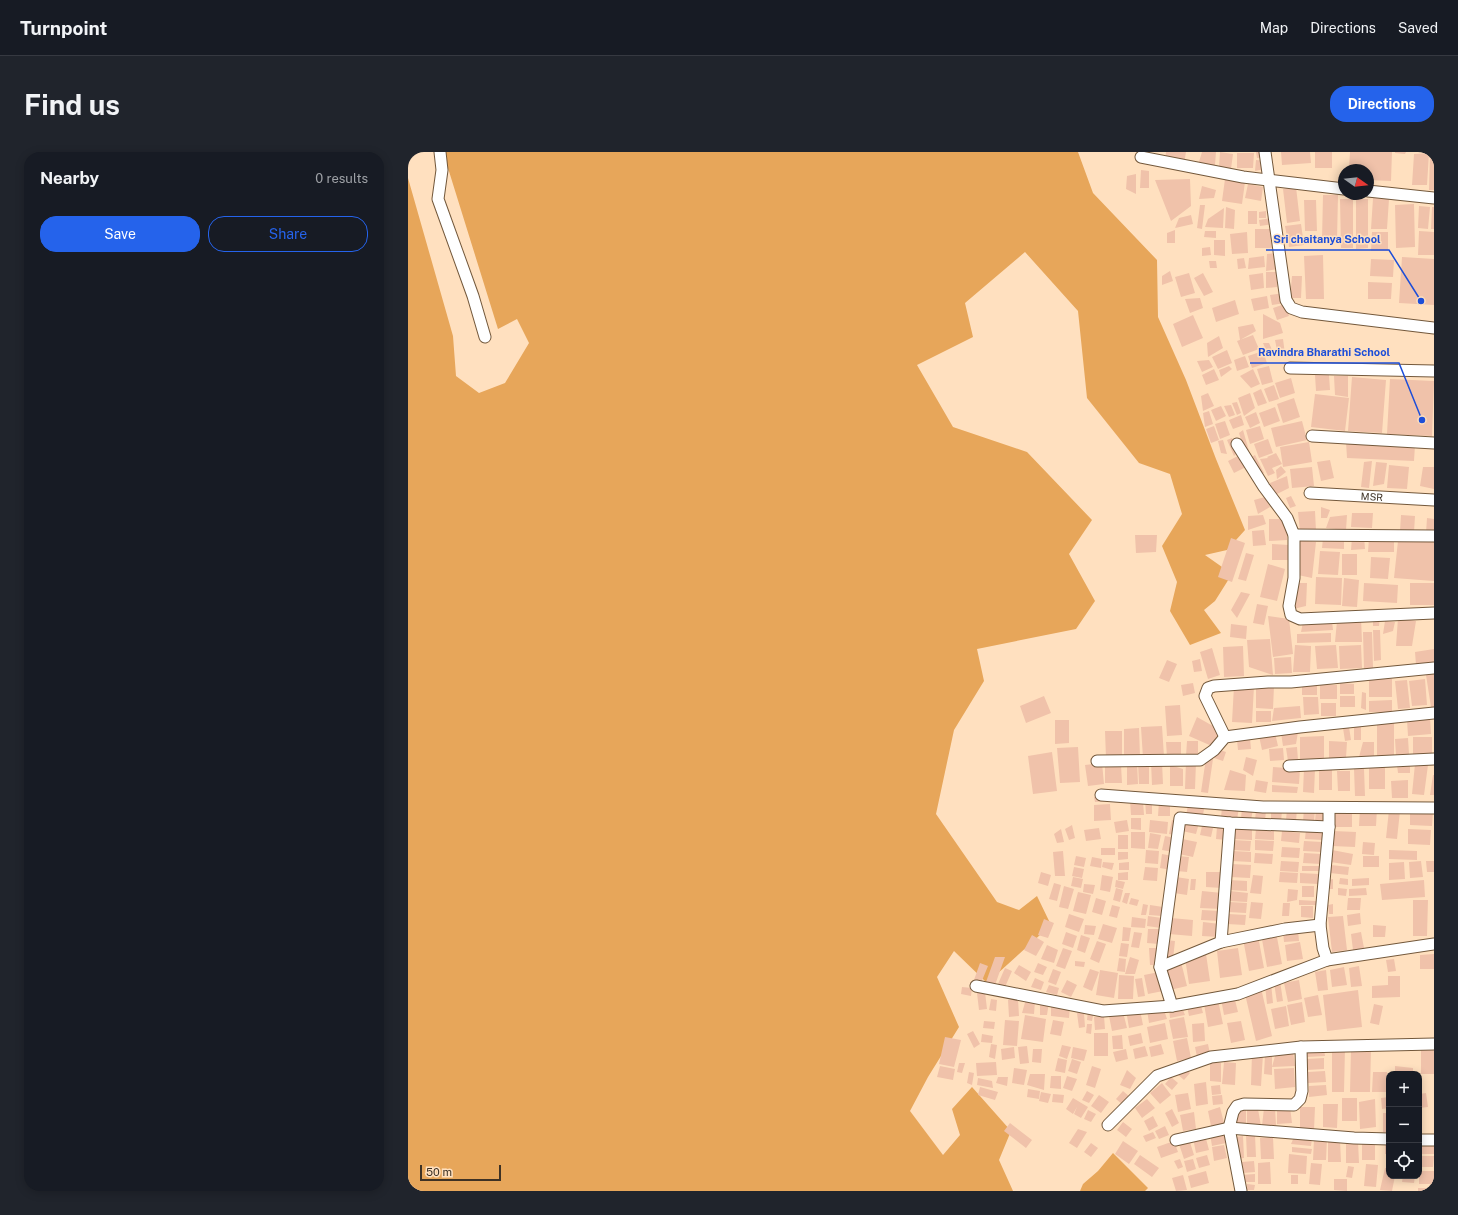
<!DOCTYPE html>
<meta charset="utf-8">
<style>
body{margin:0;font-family:"Public Sans",sans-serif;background:#20242c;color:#f1f3f6}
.controls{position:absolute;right:12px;bottom:12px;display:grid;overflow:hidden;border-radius:8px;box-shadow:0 2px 10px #0003}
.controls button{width:36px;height:36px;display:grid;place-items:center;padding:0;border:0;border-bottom:1px solid #363941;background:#171b24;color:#f1f3f6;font:20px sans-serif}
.compass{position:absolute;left:930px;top:12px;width:36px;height:36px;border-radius:50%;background:#171b24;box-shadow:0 2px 10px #0003;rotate:105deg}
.scale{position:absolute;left:12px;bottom:10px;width:81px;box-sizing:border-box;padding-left:4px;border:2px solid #3e3225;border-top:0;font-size:11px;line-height:14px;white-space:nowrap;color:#3e3225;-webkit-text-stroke:3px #ffe0bf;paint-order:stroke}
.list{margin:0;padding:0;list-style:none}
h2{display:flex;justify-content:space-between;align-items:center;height:52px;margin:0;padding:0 16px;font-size:17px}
h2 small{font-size:13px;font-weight:400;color:#9ea1a6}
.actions{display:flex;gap:8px;padding:12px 16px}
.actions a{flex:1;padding:9px 0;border:1px solid #2563eb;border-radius:16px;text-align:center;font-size:14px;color:#2563eb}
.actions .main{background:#2563eb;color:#fff}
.icon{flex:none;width:22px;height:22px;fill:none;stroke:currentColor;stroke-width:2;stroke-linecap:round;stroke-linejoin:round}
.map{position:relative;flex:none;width:1026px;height:1039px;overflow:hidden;border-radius:16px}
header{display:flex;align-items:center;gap:24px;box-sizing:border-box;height:56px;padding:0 20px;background:#171b24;border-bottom:1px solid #363941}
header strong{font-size:19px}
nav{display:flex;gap:22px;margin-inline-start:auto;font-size:14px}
.intro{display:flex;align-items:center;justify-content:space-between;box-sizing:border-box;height:96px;padding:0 24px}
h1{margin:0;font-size:28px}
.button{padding:10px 18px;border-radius:16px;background:#2563eb;color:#fff;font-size:14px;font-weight:700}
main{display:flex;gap:24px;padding:0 24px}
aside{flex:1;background:#171b24;border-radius:16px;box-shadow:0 2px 10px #0003}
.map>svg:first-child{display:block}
.green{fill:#e7a65a}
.building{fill:#f0c2aa}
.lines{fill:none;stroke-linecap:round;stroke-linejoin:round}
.minor-casing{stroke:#73583b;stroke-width:13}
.minor{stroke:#fff;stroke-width:11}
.labels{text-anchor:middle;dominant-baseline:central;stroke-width:3;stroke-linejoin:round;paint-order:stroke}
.street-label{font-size:10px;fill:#3e3225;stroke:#ffe0bf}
.leader{fill:none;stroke:#1d4ed8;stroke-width:1.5}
.callout-dot{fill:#1d4ed8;stroke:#ffe0bf;stroke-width:1.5}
.callout-label{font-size:11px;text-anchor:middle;font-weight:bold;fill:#1d4ed8;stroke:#ffe0bf;stroke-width:3;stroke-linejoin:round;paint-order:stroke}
</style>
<header>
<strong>Turnpoint</strong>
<nav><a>Map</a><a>Directions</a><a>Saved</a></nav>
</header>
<div class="intro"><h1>Find us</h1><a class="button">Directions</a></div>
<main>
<aside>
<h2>Nearby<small>0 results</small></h2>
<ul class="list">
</ul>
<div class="actions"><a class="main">Save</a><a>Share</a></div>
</aside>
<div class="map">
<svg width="1026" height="1039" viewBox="0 0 1026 1039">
<rect width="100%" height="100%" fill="#ffe0bf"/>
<!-- green -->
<path class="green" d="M 35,0 L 670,0 L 685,41 L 749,108 L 750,165 L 778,228 L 808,307 L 837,378 L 819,398 L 797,403 L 824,422 L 807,449 L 796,458 L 813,481 L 782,493 L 762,459 L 769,430 L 754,394 L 774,362 L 762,322 L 731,311 L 679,246 L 670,159 L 617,100 L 557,151 L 565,185 L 509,213 L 545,275 L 619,300 L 684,368 L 661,402 L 687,449 L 668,477 L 569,497 L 576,529 L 546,578 L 528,662 L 589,750 L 611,758 L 629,744 L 643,773 L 579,831 L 546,799 L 529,825 L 551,875 L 520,925 L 502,959 L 535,1003 L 552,983 L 544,957 L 564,935 L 603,979 L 591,1008 L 605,1039 L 0,1039 L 0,26 L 45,184 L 48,224 L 71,241 L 97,231 L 121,191 L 109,167 L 90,177 Z
M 705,1001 L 740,1036 L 737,1039 L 672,1039 L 675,1032 L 690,1019 Z"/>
<!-- building -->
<path class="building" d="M 758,0 L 778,0 L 776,12 L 757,8 Z
M 794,0 L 808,0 L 807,13 L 790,13 Z
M 812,0 L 825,2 L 823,17 L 811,15 Z
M 848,0 L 857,0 L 857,5 L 849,6 Z
M 873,0 L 902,0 L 903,11 L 874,13 Z
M 907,0 L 924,0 L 924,16 L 907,16 Z
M 942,0 L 984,0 L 983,29 L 960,28 L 960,18 L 941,18 Z
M 987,0 L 998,0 L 997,2 L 987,1 Z
M 829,1 L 846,1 L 845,16 L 829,16 Z
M 1021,1 L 1019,33 L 1004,33 L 1006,2 Z
M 1022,2 L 1026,2 L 1026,38 L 1021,38 Z
M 848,8 L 858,9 L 857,17 L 847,19 Z
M 733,18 L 741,19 L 741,36 L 732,36 Z
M 728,22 L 728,42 L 718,37 L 719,24 Z
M 782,27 L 783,54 L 763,69 L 747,28 Z
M 817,27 L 837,30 L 834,52 L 814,49 Z
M 840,32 L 855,35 L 853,49 L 837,46 Z
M 794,34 L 808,38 L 806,46 L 791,47 Z
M 888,35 L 892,69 L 879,71 L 875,37 Z
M 915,43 L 930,43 L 929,88 L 914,88 Z
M 965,46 L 981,47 L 979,77 L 963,77 Z
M 932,47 L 945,47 L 945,96 L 933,96 Z
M 948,47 L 960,47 L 960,96 L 948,97 Z
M 896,48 L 908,48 L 909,79 L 897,79 Z
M 1006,52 L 1007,95 L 988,96 L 987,53 Z
M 792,53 L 797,53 L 794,77 L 789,76 Z
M 1011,54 L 1022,55 L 1020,77 L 1010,76 Z
M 818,55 L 827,58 L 826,77 L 817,76 Z
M 1024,55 L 1026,55 L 1026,77 L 1023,77 Z
M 816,56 L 815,76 L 797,75 L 800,67 Z
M 840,59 L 849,59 L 849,72 L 840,72 Z
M 858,59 L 858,66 L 851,66 L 851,60 Z
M 783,63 L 785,72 L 767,76 L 771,66 Z
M 863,66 L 865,72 L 852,74 L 851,68 Z
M 893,72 L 896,93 L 881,95 L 877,74 Z
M 847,77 L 864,77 L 867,96 L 847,96 Z
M 767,78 L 767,91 L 759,91 L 759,81 Z
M 797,79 L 808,79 L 808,86 L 796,85 Z
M 1011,79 L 1026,80 L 1026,103 L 1010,103 Z
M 839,80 L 840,101 L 824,102 L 822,82 Z
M 964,80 L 980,80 L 980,99 L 963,99 Z
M 806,88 L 817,88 L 817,104 L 806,103 Z
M 802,95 L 803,103 L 794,104 L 794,96 Z
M 867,101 L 870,117 L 858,119 L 859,102 Z
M 915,103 L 916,147 L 898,147 L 896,104 Z
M 856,104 L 857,115 L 840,117 L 841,106 Z
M 994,105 L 1026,107 L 1026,153 L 991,151 Z
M 836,106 L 838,116 L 830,117 L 829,107 Z
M 963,107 L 986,108 L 985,125 L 962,124 Z
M 801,109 L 808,109 L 809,116 L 802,116 Z
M 762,119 L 765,129 L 754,133 L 754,124 Z
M 858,120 L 869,120 L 869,135 L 858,136 Z
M 781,121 L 787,141 L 773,145 L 767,125 Z
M 795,121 L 805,140 L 796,144 L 786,126 Z
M 855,121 L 856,136 L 843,138 L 841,123 Z
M 884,124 L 894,124 L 893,146 L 882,146 Z
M 960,130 L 984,131 L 983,147 L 960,147 Z
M 876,141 L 877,151 L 864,153 L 862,143 Z
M 859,144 L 861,156 L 846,159 L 843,147 Z
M 792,146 L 795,156 L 782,161 L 777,147 Z
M 827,148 L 831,162 L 808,170 L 804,156 Z
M 877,152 L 881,164 L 869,168 L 865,156 Z
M 855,162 L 872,171 L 875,181 L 855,187 Z
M 785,163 L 795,186 L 774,195 L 765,172 Z
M 845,172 L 848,179 L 832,188 L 830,175 Z
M 845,183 L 851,197 L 835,203 L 829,189 Z
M 811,184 L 815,196 L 800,205 L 799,191 Z
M 875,187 L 877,202 L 870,203 L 867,188 Z
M 855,191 L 861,191 L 865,200 L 860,203 Z
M 819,198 L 824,211 L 810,217 L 804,205 Z
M 855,199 L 859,211 L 844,216 L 840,204 Z
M 837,204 L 841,215 L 829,219 L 826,208 Z
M 801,208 L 805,215 L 794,220 L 789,209 Z
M 821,214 L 824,217 L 813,225 L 811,218 Z
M 861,214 L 865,230 L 854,233 L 849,217 Z
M 806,217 L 811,228 L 798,233 L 794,223 Z
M 845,217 L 852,232 L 843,236 L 832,224 Z
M 907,223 L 921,223 L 922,238 L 908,239 Z
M 926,224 L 940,224 L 940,245 L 927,243 Z
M 944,225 L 978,228 L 974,281 L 940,279 Z
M 883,226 L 887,241 L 872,246 L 867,231 Z
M 982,227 L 1026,229 L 1024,284 L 979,282 Z
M 866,233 L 871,247 L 861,250 L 856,237 Z
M 853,237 L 859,251 L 850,254 L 845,241 Z
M 800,241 L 806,254 L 795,259 L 793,244 Z
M 842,241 L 847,256 L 836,264 L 830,246 Z
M 907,242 L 941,246 L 937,279 L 903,275 Z
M 886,246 L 892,265 L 875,271 L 869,252 Z
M 829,250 L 833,261 L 829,263 L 824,251 Z
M 823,253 L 827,263 L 821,265 L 816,254 Z
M 813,254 L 818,264 L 808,269 L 803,258 Z
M 867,255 L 872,269 L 856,275 L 851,261 Z
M 801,259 L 805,272 L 797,275 L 795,261 Z
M 848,260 L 852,271 L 842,276 L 837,265 Z
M 833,263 L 836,273 L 825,277 L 821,268 Z
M 817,269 L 822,283 L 812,287 L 807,272 Z
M 894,269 L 899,288 L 868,295 L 863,276 Z
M 806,274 L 811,288 L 803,291 L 798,277 Z
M 852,274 L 856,287 L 842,292 L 838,278 Z
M 835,278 L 841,299 L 837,301 L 831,281 Z
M 824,286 L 830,300 L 826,304 L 819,288 Z
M 860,287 L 865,301 L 851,306 L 846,292 Z
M 815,288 L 819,302 L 813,301 L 810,289 Z
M 901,290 L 904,310 L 875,315 L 872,295 Z
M 938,290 L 1007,293 L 1006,309 L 939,306 Z
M 868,301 L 874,312 L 864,316 L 867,321 L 860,324 L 852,307 L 860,306 L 859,305 Z
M 832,303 L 838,315 L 826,321 L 820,309 Z
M 847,303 L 856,321 L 850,324 L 840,307 Z
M 922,308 L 926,326 L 913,329 L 909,310 Z
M 964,309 L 961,336 L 953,335 L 956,310 Z
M 968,310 L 979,311 L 976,332 L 965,334 Z
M 981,313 L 1001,315 L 999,337 L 979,336 Z
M 873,314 L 878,320 L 869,327 L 868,318 Z
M 904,315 L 906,334 L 884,336 L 882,317 Z
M 1015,315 L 1026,315 L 1026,337 L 1012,334 Z
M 879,324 L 881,336 L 865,344 L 862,331 Z
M 883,344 L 888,354 L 882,356 L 878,346 Z
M 857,345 L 862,355 L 850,362 L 846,348 Z
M 913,355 L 922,358 L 919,366 L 913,366 Z
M 907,359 L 908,379 L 892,380 L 890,360 Z
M 944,361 L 965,361 L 964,376 L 943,375 Z
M 855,363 L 858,372 L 840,378 L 840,364 Z
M 939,363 L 938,378 L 918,376 L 922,365 Z
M 993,363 L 1007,364 L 1006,380 L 992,379 Z
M 1019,366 L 1026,367 L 1026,382 L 1018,381 Z
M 861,367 L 879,367 L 879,388 L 861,389 Z
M 856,378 L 858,393 L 845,394 L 844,379 Z
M 727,383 L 749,383 L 748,400 L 728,401 Z
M 956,384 L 957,397 L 943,398 L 944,385 Z
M 823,386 L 837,391 L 824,430 L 810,425 Z
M 915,386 L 936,387 L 936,397 L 914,396 Z
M 961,386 L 986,386 L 986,400 L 960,400 Z
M 890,388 L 908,390 L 904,426 L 890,423 Z
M 1026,388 L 1026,429 L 986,426 L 990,389 Z
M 864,392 L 881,393 L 880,408 L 864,408 Z
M 912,399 L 932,400 L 930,423 L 910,422 Z
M 838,401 L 846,403 L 838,429 L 830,427 Z
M 934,402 L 949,402 L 949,423 L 934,423 Z
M 963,405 L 982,406 L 980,427 L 962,426 Z
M 860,412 L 877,417 L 869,449 L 852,445 Z
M 908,425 L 934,426 L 933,453 L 907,452 Z
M 936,426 L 951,428 L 949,455 L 934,454 Z
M 886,431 L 899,431 L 898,454 L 885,457 Z
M 956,431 L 990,433 L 989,451 L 955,449 Z
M 1002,431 L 1026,431 L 1026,453 L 1002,453 Z
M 833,440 L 842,442 L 829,466 L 823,458 Z
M 849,452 L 860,454 L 856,473 L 845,471 Z
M 860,464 L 881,467 L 885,502 L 865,505 Z
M 965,464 L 972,465 L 971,474 L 965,474 Z
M 953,466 L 954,490 L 927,490 L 929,469 Z
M 990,466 L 1008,469 L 1004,494 L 988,494 Z
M 924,469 L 925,478 L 893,480 L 895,470 Z
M 977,469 L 987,470 L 985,479 L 975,482 Z
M 823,472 L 839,474 L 838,487 L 822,485 Z
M 965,478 L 972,478 L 973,508 L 966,509 Z
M 955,480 L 964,480 L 965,516 L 956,517 Z
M 923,481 L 923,490 L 889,491 L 889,482 Z
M 862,487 L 865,523 L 841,515 L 839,488 Z
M 887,493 L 903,494 L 902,520 L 885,520 Z
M 928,493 L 930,516 L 909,517 L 907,494 Z
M 953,493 L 954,516 L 932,517 L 931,494 Z
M 835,494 L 836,524 L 816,525 L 815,495 Z
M 804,496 L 812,523 L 800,527 L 792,500 Z
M 1026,497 L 1026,510 L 1008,513 L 1007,500 Z
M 883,505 L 884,521 L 867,522 L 866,506 Z
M 792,507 L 794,519 L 786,520 L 784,509 Z
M 759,508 L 769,512 L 761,530 L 751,526 Z
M 1026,522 L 1026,555 L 1023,555 L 1018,523 Z
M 961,527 L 984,527 L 984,545 L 961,545 Z
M 1017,527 L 1019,553 L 1004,554 L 1001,529 Z
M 999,528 L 1002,556 L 990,557 L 987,529 Z
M 785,531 L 787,541 L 775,544 L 773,533 Z
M 932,531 L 946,532 L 946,542 L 932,542 Z
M 912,533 L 929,533 L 929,547 L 912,547 Z
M 826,534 L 846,534 L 844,571 L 824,570 Z
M 848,534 L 866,534 L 865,557 L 848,556 Z
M 894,534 L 909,534 L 909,543 L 894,543 Z
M 954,540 L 958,541 L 958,558 L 953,556 Z
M 636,544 L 643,561 L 618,571 L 612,554 Z
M 932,544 L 947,544 L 947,555 L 932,555 Z
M 895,545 L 910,545 L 911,562 L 896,563 Z
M 984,548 L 984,560 L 961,560 L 961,549 Z
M 913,551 L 928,551 L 928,564 L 913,564 Z
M 772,553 L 774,583 L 759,584 L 757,554 Z
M 892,554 L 893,566 L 864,569 L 866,556 Z
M 848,559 L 863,559 L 863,570 L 848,570 Z
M 789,565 L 812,578 L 806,595 L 781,584 Z
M 1022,566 L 1023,582 L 1000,584 L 999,568 Z
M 647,568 L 661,568 L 661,591 L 647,592 Z
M 969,571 L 986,571 L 986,605 L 969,605 Z
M 953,572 L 953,588 L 946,588 L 946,576 Z
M 754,574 L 756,605 L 735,606 L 733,575 Z
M 941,575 L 943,588 L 937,589 L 935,576 Z
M 731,576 L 732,605 L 716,605 L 716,577 Z
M 697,579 L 714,579 L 714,605 L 698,606 Z
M 890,580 L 888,592 L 875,594 L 873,581 Z
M 867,581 L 870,594 L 854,598 L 851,584 Z
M 916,584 L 916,607 L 892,608 L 892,585 Z
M 1005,585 L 1024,585 L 1024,602 L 1005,602 Z
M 842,586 L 843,597 L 830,598 L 829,588 Z
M 1000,586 L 1001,602 L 988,603 L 987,587 Z
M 779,589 L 790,589 L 790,604 L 778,604 Z
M 921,589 L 939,590 L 938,606 L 921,606 Z
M 758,590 L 773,590 L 773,604 L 759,605 Z
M 955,590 L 966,590 L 966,605 L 951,605 Z
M 670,595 L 672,630 L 652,631 L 649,596 Z
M 889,595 L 890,608 L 880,609 L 878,596 Z
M 875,596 L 876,608 L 862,609 L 861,597 Z
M 809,597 L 818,600 L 815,609 L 806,606 Z
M 644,600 L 649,639 L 625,642 L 620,604 Z
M 838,605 L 849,608 L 845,624 L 835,618 Z
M 798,606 L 805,607 L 800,641 L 793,640 Z
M 778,609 L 788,610 L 787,637 L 777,637 Z
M 719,610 L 729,610 L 730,632 L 719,633 Z
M 730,610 L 741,610 L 741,632 L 731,632 Z
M 743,610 L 754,610 L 755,632 L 744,633 Z
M 694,611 L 696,632 L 680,634 L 677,613 Z
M 1002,612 L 1002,621 L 990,621 L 989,613 Z
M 1007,612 L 1020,613 L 1016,643 L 1004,642 Z
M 697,613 L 713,613 L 714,631 L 697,631 Z
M 762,613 L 775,617 L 775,634 L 762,634 Z
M 865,615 L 892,617 L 891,632 L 864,630 Z
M 961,615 L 977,615 L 977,637 L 961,637 Z
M 896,616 L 907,617 L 906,641 L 895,640 Z
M 946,617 L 956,617 L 957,644 L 947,644 Z
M 822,618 L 838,623 L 837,639 L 816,638 Z
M 911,618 L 924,618 L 924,638 L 911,638 Z
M 929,619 L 942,619 L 942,639 L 930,639 Z
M 1025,623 L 1026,623 L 1026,643 L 1022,643 Z
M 848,628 L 860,630 L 858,641 L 846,639 Z
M 1000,628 L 1000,646 L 984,646 L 983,629 Z
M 864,633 L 890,635 L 889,641 L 864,640 Z
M 686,645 L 705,646 L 707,649 L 687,650 Z
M 722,648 L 735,649 L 736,663 L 723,663 Z
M 737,648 L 744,648 L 744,662 L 738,662 Z
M 751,649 L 762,649 L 762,664 L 750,664 Z
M 702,652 L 703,668 L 686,669 L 686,653 Z
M 780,652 L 797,652 L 794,668 L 778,665 Z
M 814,654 L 831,655 L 829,668 L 813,666 Z
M 834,655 L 845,657 L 843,668 L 833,667 Z
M 848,656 L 858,657 L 857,671 L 847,670 Z
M 879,656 L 889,656 L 888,670 L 878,669 Z
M 896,656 L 907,656 L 906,670 L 895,670 Z
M 952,656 L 969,657 L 968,674 L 951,674 Z
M 908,657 L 919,657 L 918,671 L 907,670 Z
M 863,658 L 874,658 L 873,671 L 863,670 Z
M 927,658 L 944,658 L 944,675 L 927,675 Z
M 981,658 L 992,659 L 989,687 L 978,686 Z
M 1002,658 L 1025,659 L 1024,674 L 1002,673 Z
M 723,666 L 733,666 L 733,678 L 723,677 Z
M 719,668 L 721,679 L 708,681 L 706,670 Z
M 742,668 L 760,670 L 759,682 L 741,680 Z
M 764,668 L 769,669 L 767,683 L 761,682 Z
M 776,668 L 791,671 L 788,682 L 774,679 Z
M 664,673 L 667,686 L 661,688 L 657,677 Z
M 794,674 L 805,676 L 803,685 L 792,683 Z
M 809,675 L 819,677 L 818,688 L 808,687 Z
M 691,676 L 693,687 L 678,689 L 676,678 Z
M 653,677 L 656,690 L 649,691 L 646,682 Z
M 826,677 L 844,678 L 844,688 L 825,687 Z
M 848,677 L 866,678 L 866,688 L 847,687 Z
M 898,677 L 916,678 L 915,688 L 897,687 Z
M 1000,677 L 1023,678 L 1022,693 L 1000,692 Z
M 874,679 L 892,681 L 891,691 L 873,689 Z
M 925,679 L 948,680 L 947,695 L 924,694 Z
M 723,680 L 737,680 L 737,697 L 723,696 Z
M 742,681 L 753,683 L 750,697 L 740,696 Z
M 710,683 L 720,683 L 720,697 L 710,697 Z
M 757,684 L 767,686 L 765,700 L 754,698 Z
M 774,687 L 789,690 L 785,705 L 771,702 Z
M 825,688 L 843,689 L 842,699 L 824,698 Z
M 847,688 L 866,689 L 865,699 L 847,698 Z
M 896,689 L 914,690 L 914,700 L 895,699 Z
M 955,690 L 967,691 L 966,703 L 954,702 Z
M 874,695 L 892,696 L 891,706 L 873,705 Z
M 693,696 L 707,696 L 707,703 L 693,703 Z
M 738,698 L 751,699 L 750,712 L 737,711 Z
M 924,698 L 945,702 L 943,713 L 922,710 Z
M 981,698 L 1009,699 L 1009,708 L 981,707 Z
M 655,699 L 657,724 L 647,724 L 645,700 Z
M 825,699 L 843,700 L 843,710 L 824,709 Z
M 710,700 L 720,700 L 720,707 L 710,708 Z
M 847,701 L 865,702 L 864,712 L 846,711 Z
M 896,701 L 914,702 L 913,712 L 895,711 Z
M 754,702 L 765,704 L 763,718 L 752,716 Z
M 668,704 L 678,706 L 676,715 L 666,713 Z
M 770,704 L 781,705 L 779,720 L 769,719 Z
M 955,704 L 971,704 L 971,715 L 955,715 Z
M 684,705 L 694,707 L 693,716 L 682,714 Z
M 873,709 L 891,710 L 890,720 L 872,719 Z
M 1013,709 L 1015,725 L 1002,726 L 1001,710 Z
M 1018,709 L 1026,709 L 1026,720 L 1019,720 Z
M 695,710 L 706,711 L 704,718 L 694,715 Z
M 721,710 L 721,718 L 711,718 L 711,711 Z
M 996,710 L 997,727 L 981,728 L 981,711 Z
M 823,712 L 843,713 L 842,726 L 822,725 Z
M 923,713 L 941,715 L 940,723 L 922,721 Z
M 894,714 L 911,714 L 911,719 L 894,719 Z
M 666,715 L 676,717 L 674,726 L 664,724 Z
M 737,715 L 750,716 L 749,729 L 735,728 Z
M 633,720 L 643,723 L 640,734 L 630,731 Z
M 720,720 L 720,728 L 710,728 L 710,721 Z
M 798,720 L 814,720 L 814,736 L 798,735 Z
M 872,720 L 890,721 L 889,731 L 871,730 Z
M 892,721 L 911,722 L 910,732 L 892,731 Z
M 694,723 L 705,725 L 702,740 L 692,738 Z
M 845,723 L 855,724 L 853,742 L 842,741 Z
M 665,725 L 675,727 L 673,736 L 663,734 Z
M 768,725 L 781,727 L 779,743 L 766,741 Z
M 932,726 L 940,727 L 940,733 L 931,732 Z
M 961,726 L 961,733 L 944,734 L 944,727 Z
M 783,727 L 788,727 L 787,738 L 782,738 Z
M 925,727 L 925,737 L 920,737 L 921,728 Z
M 708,728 L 717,730 L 715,737 L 707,735 Z
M 821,728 L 839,729 L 839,739 L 820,738 Z
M 1016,728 L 1017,745 L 974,748 L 972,732 Z
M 646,731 L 653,733 L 649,749 L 641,747 Z
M 676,732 L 687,733 L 685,742 L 675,740 Z
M 656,734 L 666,737 L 660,757 L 651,755 Z
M 894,734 L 906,734 L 906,745 L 894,745 Z
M 708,736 L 715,738 L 712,750 L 705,748 Z
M 930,736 L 939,737 L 938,744 L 930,743 Z
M 958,736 L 959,743 L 941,744 L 941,737 Z
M 880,737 L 890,738 L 889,748 L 879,750 Z
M 794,739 L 814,741 L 813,757 L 792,756 Z
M 822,739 L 840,741 L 839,750 L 821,749 Z
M 670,740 L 683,743 L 678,762 L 665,759 Z
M 717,741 L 722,741 L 719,752 L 714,750 Z
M 688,746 L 698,749 L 694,763 L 684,760 Z
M 723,746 L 731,748 L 729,754 L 721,752 Z
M 940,746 L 953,746 L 952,758 L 939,758 Z
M 891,748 L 908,749 L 908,753 L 891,753 Z
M 1005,748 L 1020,748 L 1019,784 L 1005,784 Z
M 821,750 L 839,751 L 838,761 L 820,760 Z
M 843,750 L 855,751 L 853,767 L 841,766 Z
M 875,751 L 882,751 L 881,764 L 874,764 Z
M 735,752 L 740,753 L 738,763 L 733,763 Z
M 925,752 L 925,762 L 921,762 L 920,753 Z
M 704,753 L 712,755 L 709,766 L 701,764 Z
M 742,753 L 755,755 L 754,764 L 741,763 Z
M 893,754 L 905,754 L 905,766 L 893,765 Z
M 794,758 L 812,759 L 812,769 L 793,768 Z
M 952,761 L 953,772 L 940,774 L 939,763 Z
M 661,762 L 676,767 L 671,780 L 657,775 Z
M 820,762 L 838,763 L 837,773 L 819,772 Z
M 740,764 L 754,766 L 753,776 L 739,774 Z
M 935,764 L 939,798 L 924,800 L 920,765 Z
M 724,765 L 738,767 L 737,776 L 723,775 Z
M 763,766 L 785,768 L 784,784 L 761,782 Z
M 636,767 L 646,771 L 640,786 L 630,783 Z
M 795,770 L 812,772 L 811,785 L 794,784 Z
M 695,772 L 709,776 L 704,791 L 690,787 Z
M 677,773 L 688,774 L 686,783 L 676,782 Z
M 965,773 L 978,774 L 977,785 L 965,785 Z
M 715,775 L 723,776 L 721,789 L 714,789 Z
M 740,777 L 752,777 L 751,792 L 739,791 Z
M 890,778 L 891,789 L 876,790 L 875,779 Z
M 658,780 L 669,784 L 665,796 L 654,792 Z
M 726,780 L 734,781 L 731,796 L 723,795 Z
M 868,780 L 874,812 L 859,815 L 853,782 Z
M 953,780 L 956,796 L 945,798 L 943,782 Z
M 624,783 L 636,790 L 628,804 L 616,798 Z
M 673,783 L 682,786 L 677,801 L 669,798 Z
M 850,784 L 856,816 L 841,819 L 835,787 Z
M 758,788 L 767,789 L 765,807 L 757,806 Z
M 689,789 L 698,792 L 691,811 L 682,807 Z
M 892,790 L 895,807 L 879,809 L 877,793 Z
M 713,791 L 721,792 L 719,805 L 711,804 Z
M 639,793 L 650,798 L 646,811 L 633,807 Z
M 655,796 L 664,799 L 657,817 L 648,814 Z
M 741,796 L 751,796 L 751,813 L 742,813 Z
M 830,796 L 834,823 L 812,826 L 809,799 Z
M 798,802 L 802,829 L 781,832 L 777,806 Z
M 1026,802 L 1026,817 L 1012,817 L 1012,803 Z
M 587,805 L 597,805 L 587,833 L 578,830 Z
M 722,805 L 731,808 L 727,822 L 717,822 Z
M 711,806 L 718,807 L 717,820 L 709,819 Z
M 986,807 L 988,819 L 980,820 L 978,808 Z
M 667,809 L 677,810 L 676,815 L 667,814 Z
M 773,810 L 779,834 L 762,838 L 756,814 Z
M 572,811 L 580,814 L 573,831 L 566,828 Z
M 630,811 L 639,815 L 635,823 L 626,820 Z
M 611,813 L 623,820 L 618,829 L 606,821 Z
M 951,814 L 954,834 L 943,835 L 941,816 Z
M 936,815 L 939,833 L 924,835 L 922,818 Z
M 597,816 L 604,819 L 597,835 L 590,832 Z
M 645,817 L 653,820 L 648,833 L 640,830 Z
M 682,817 L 691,820 L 684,839 L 675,835 Z
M 692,818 L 710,821 L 706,846 L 688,843 Z
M 918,818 L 920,838 L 910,839 L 907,820 Z
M 751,820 L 755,839 L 740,842 L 736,823 Z
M 711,823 L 726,824 L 725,847 L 710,847 Z
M 980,824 L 992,824 L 992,845 L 964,846 L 964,834 L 980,833 Z
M 627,826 L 636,830 L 633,838 L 623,835 Z
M 734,826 L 737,844 L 730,845 L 727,827 Z
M 659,828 L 669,833 L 663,845 L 653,840 Z
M 891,828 L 894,847 L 880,850 L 876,831 Z
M 872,829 L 875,849 L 869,850 L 866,831 Z
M 863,831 L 865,851 L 859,852 L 857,833 Z
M 641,833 L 651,836 L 649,843 L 638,840 Z
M 554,835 L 564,836 L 563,844 L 553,842 Z
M 853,836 L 864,884 L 848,889 L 837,842 Z
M 950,838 L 954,875 L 919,879 L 915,843 Z
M 577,840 L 579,857 L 571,858 L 569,841 Z
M 910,843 L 914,863 L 900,865 L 896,846 Z
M 826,844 L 830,860 L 816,863 L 813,847 Z
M 583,847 L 589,848 L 588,859 L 581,858 Z
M 610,847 L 611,864 L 601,865 L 600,848 Z
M 618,847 L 627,849 L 626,862 L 614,861 Z
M 810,848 L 815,872 L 800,875 L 796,852 Z
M 632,850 L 641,850 L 639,863 L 632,863 Z
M 643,850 L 662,854 L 661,866 L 643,864 Z
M 792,850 L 795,861 L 781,864 L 779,854 Z
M 894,850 L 897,870 L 883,873 L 879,853 Z
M 966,852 L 975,854 L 971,873 L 962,871 Z
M 773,853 L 777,863 L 762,866 L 761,857 Z
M 878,854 L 881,874 L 867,877 L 863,857 Z
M 718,858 L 732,858 L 735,873 L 721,876 Z
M 739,858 L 756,858 L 759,867 L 741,871 Z
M 680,859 L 686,859 L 684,869 L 679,868 Z
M 700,859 L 715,860 L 719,876 L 704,879 Z
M 669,861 L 676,861 L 677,875 L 671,876 Z
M 617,863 L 638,867 L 635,890 L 613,887 Z
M 696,864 L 697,877 L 687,878 L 686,865 Z
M 776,865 L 780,885 L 765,887 L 761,868 Z
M 597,868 L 611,869 L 609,894 L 595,893 Z
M 645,868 L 656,870 L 653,884 L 642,882 Z
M 576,869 L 587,870 L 586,877 L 575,876 Z
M 833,869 L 837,888 L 823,891 L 819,871 Z
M 757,871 L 760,887 L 742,891 L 739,875 Z
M 796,871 L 797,889 L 785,890 L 784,872 Z
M 679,872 L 684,872 L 683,882 L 678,881 Z
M 565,879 L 572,892 L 566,896 L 559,882 Z
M 686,881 L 700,881 L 700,904 L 686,904 Z
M 733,881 L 735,891 L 722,894 L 720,884 Z
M 574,882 L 585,884 L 584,891 L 573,890 Z
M 714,883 L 715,897 L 705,897 L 704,884 Z
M 537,885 L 553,888 L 546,915 L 531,912 Z
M 779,886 L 783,906 L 769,909 L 765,889 Z
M 583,892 L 589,893 L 587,907 L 581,905 Z
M 753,892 L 756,902 L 743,905 L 741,895 Z
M 800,892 L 802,902 L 789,905 L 787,895 Z
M 654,893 L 663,895 L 659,907 L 651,904 Z
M 619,894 L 621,911 L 612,912 L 610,895 Z
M 737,894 L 740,904 L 727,907 L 725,897 Z
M 606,895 L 607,906 L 594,908 L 593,897 Z
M 665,895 L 679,898 L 676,909 L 663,906 Z
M 898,896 L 916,897 L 917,904 L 899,905 Z
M 924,896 L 937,896 L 936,940 L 924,940 Z
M 943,896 L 963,896 L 962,940 L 942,940 Z
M 625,897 L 634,897 L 633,911 L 624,910 Z
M 718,897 L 720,907 L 708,910 L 705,900 Z
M 1013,897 L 1026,897 L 1026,922 L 1013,922 Z
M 877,898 L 885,899 L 887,914 L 864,915 L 867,904 Z
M 844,901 L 855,902 L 853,934 L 843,933 Z
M 857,903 L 864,903 L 864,923 L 856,922 Z
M 650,906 L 659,908 L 657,921 L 647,919 Z
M 916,906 L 916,917 L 899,918 L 898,907 Z
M 664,907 L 673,910 L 669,922 L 660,919 Z
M 588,910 L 589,923 L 569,924 L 568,911 Z
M 816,910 L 828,911 L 827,933 L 814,932 Z
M 551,911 L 557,911 L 554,921 L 549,920 Z
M 802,911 L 813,911 L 813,930 L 802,929 Z
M 532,914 L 547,917 L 545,928 L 529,925 Z
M 684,914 L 693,917 L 687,936 L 678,933 Z
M 987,914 L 1005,916 L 1005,922 L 987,922 Z
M 775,915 L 782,921 L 776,928 L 769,922 Z
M 606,916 L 619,918 L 616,933 L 604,931 Z
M 886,916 L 887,935 L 867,937 L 866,917 Z
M 719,918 L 728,926 L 722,937 L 712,933 Z
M 917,919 L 918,930 L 900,931 L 900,920 Z
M 561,920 L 566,921 L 564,933 L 559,931 Z
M 965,920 L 979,920 L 978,940 L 964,940 Z
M 622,922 L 637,922 L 636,938 L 619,933 Z
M 643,924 L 653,924 L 653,937 L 642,936 Z
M 659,924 L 669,927 L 664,939 L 655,936 Z
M 590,925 L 600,925 L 599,934 L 588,931 Z
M 763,925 L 770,931 L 764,938 L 757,932 Z
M 570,926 L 584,929 L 585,936 L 569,933 Z
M 798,930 L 800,952 L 788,954 L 786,932 Z
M 754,931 L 763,943 L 752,952 L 742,941 Z
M 812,933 L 813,942 L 804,943 L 803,934 Z
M 918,933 L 919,943 L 901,945 L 901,934 Z
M 572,935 L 590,940 L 587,948 L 570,943 Z
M 620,937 L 632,939 L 631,947 L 619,945 Z
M 679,939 L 686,943 L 681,951 L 674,948 Z
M 715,939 L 722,945 L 715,953 L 708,947 Z
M 633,940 L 643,942 L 640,951 L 631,949 Z
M 780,941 L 783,957 L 770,960 L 767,943 Z
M 1018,941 L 1020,955 L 1011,956 L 1011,942 Z
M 645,942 L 656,943 L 655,951 L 644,950 Z
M 691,943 L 701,950 L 693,961 L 683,954 Z
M 814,943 L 815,952 L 805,953 L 804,944 Z
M 981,945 L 981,956 L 974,957 L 973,946 Z
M 665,946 L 680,955 L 673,966 L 666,962 L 669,955 L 665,962 L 658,957 Z
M 934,946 L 949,946 L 949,969 L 934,969 Z
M 739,947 L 747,956 L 734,966 L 727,956 Z
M 967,947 L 968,975 L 952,977 L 951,950 Z
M 915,952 L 930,952 L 929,976 L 915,975 Z
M 839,954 L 850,957 L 853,974 L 839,974 Z
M 812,955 L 816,971 L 803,974 L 800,959 Z
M 838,955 L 838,974 L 823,975 L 828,961 Z
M 882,955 L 884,971 L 869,972 L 869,957 Z
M 892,955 L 907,955 L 906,978 L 892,978 Z
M 856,956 L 867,956 L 868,973 L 854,974 Z
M 764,957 L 771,971 L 764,975 L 757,961 Z
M 680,958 L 688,962 L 683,970 L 676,967 Z
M 786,960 L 788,977 L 775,979 L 772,963 Z
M 975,961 L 981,961 L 981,980 L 975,980 Z
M 745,964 L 750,974 L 741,979 L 736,969 Z
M 715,970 L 724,977 L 718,985 L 709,978 Z
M 602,971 L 624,988 L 618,996 L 596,979 Z
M 757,974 L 761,983 L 751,987 L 747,979 Z
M 670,977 L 679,980 L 669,996 L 661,991 Z
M 815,979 L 818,991 L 804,994 L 802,982 Z
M 745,980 L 748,986 L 738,990 L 735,984 Z
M 797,983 L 801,998 L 788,1001 L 785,986 Z
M 838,983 L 847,983 L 848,1005 L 839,1005 Z
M 835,984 L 836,1006 L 827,1007 L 826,985 Z
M 865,985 L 866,1007 L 853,1007 L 852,986 Z
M 886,985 L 904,986 L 903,994 L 883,992 Z
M 781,987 L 786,1003 L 776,1007 L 771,992 Z
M 906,987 L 919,987 L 918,1008 L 905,1008 Z
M 932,988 L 933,1010 L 920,1010 L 920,989 Z
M 715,989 L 730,999 L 721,1012 L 707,1002 Z
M 766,989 L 770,1000 L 753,1006 L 749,995 Z
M 938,989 L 950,989 L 951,1011 L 938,1011 Z
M 954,990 L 967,990 L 967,1008 L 954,1008 Z
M 683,991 L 690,996 L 683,1005 L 676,1000 Z
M 977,991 L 981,991 L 981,1002 L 977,1002 Z
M 1011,991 L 1026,991 L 1026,1002 L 1011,1002 Z
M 816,993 L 819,1006 L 806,1009 L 804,995 Z
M 884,995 L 904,997 L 903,1002 L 884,1000 Z
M 881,1002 L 899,1004 L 898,1022 L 880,1021 Z
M 732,1003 L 751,1016 L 744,1025 L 726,1012 Z
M 799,1003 L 802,1013 L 791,1016 L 788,1006 Z
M 1011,1004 L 1026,1004 L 1025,1015 L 1011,1015 Z
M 772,1007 L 775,1015 L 770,1017 L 766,1009 Z
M 785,1007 L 788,1017 L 779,1020 L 776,1009 Z
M 846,1009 L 847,1020 L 835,1021 L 834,1010 Z
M 862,1010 L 863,1032 L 850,1032 L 850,1011 Z
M 903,1011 L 914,1012 L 912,1033 L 901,1032 Z
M 958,1012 L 970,1013 L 968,1035 L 956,1034 Z
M 940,1014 L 946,1015 L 944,1026 L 938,1025 Z
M 977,1016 L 981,1016 L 981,1024 L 987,1024 L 984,1039 L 972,1038 Z
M 798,1019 L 801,1031 L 783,1036 L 780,1024 Z
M 1011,1019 L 1026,1019 L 1026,1032 L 1011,1032 Z
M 847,1022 L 847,1030 L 833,1030 L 833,1023 Z
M 775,1023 L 779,1038 L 768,1039 L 764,1026 Z
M 883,1023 L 890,1023 L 890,1032 L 883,1032 Z
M 995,1024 L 1007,1024 L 1006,1031 L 994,1030 Z
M 926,1027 L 939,1027 L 939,1039 L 926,1038 Z
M 839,1032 L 847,1033 L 846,1038 L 839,1038 Z
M 1010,1036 L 1025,1036 L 1025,1039 L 1010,1039 Z"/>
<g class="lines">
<!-- minor casing -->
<g class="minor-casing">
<g id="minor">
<path d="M 32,0 L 34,18 L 30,47 L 65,144 L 77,185"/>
<path d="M 857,0 L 878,148 L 883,156 L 894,160 L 1026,176"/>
<path d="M 733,5 L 835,25 L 936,37"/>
<path d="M 960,39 L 1026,46"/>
<path d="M 882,216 L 1026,219"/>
<path d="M 904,284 L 1026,291"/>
<path d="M 829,292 L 856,335 L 879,366 L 886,383 L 886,426 L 881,454 L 883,463 L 892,467 L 1026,461"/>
<path id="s1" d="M 902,341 L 1026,348"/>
<path d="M 886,383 L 1026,384"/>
<path d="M 817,585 L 797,544 L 800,536 L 806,534 L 860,530 L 883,530 L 1026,516"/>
<path d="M 689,609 L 792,608 L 806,598 L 817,585 L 892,575 L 1026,561"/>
<path d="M 881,614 L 1026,607"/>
<path d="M 693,643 L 855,655 L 1026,656"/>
<path d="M 813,790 L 822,671"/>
<path d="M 919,808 L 915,796 L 912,773 L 921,675 L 921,656"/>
<path d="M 752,815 L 813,790 L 877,777 L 912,773"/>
<path d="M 568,834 L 695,859 L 764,854 L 830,842 L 919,808 L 1026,792"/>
<path d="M 764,854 L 752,815 L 772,666 L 822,671 L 921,675"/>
<path d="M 700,973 L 749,924 L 803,905 L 893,895 L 1026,892"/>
<path d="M 768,988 L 821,976 L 946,986 L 981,987"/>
<path d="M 1011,988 L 1026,988"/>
<path d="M 833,1039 L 821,976 L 825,960 L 829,954 L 836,952 L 886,953 L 892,947 L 894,939 L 893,895"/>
</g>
</g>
<!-- minor -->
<use href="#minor" class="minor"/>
</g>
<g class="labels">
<!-- street labels -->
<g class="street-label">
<text stroke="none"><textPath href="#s1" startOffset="62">MSR</textPath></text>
</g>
</g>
<!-- callouts -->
<path class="leader" d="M1013 149L981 98H858M1014 268L991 211H842"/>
<g class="callout-dot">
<circle cx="1013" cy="149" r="4"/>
<circle cx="1014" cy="268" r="4"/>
</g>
<g class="callout-label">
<text x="919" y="91">Sri chaitanya School</text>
<text x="916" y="204">Ravindra Bharathi School</text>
</g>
</svg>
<div class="controls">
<button>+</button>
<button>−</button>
<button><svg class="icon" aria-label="locate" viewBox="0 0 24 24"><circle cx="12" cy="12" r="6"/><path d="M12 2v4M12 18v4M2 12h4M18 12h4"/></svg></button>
</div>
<svg class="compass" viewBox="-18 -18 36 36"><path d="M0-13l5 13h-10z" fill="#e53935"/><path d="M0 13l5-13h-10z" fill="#9ea1a6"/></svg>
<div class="scale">50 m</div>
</div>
</main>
